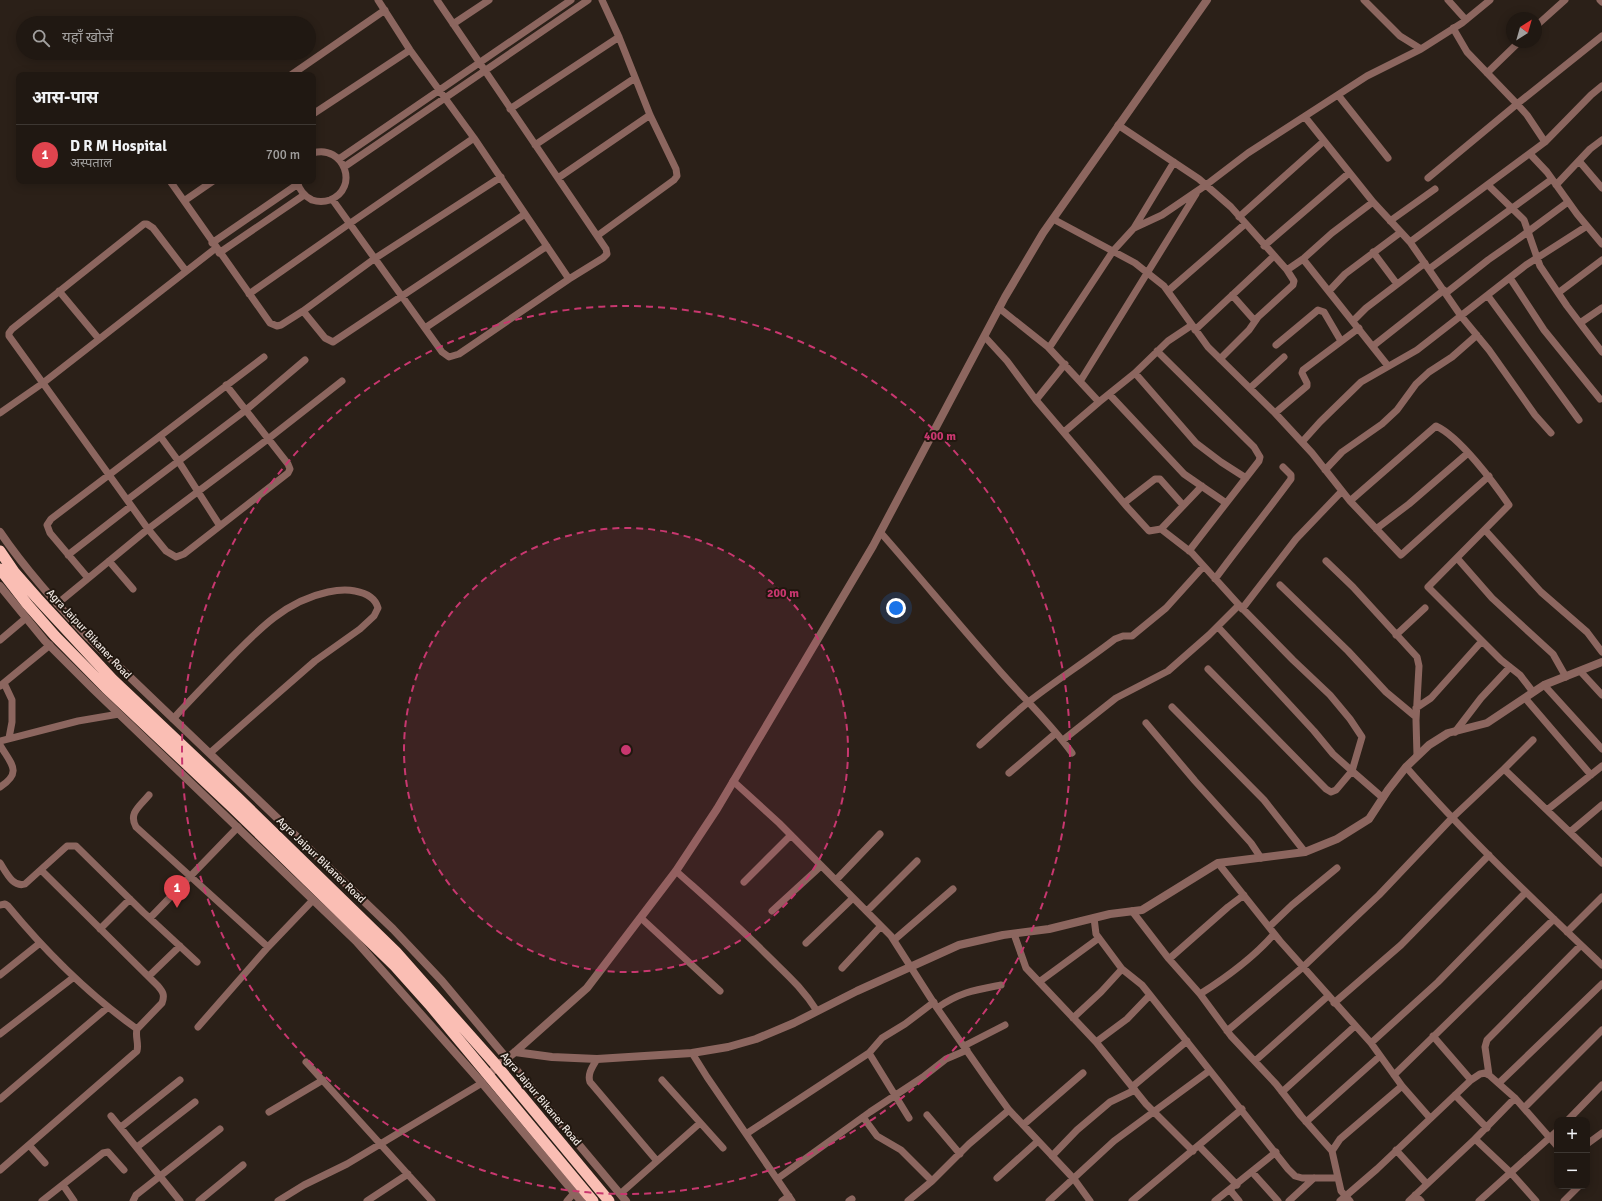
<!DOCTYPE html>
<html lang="hi">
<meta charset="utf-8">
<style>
body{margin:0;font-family:Signika,"Noto Sans Devanagari",sans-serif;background:#28211b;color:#f1f3f6}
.controls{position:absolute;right:12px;bottom:12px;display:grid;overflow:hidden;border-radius:8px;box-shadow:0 2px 10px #0003}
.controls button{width:36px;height:36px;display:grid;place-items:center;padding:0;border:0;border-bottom:1px solid #3d3732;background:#201812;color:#f1f3f6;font:20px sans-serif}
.compass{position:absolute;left:1506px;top:12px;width:36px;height:36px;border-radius:50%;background:#201812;box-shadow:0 2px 10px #0003;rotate:37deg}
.you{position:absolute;left:896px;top:608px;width:14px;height:14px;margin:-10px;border:3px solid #fff;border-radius:50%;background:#1a73e8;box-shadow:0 0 0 6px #1a73e833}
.badge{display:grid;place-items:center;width:26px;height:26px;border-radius:50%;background:#89cf48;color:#fff;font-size:13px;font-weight:700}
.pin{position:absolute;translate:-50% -33px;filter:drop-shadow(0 1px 2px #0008)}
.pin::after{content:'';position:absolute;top:21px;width:14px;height:12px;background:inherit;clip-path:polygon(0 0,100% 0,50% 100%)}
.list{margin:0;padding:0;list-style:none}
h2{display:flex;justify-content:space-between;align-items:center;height:52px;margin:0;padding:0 16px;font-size:17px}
h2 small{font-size:13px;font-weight:400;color:#a2a09f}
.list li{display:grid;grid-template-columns:26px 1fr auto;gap:12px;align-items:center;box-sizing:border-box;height:60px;padding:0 16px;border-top:1px solid #3d3732}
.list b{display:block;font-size:15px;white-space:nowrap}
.list p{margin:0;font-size:13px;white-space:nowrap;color:#a2a09f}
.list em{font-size:13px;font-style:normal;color:#a2a09f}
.icon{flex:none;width:22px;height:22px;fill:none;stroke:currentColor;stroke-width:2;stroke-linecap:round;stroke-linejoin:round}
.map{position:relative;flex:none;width:1602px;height:1201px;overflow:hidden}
.search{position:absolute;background:#201812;box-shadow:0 2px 10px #0003;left:16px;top:16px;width:300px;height:44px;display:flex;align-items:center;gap:10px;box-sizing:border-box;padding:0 14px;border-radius:22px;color:#a2a09f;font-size:15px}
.panel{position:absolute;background:#201812;box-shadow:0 2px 10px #0003;left:16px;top:72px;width:300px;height:112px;border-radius:8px}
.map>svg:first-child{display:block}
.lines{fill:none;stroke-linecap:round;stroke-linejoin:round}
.minor{stroke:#8c665f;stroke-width:7}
.tertiary{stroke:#8c665f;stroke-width:8}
.trunk{stroke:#fabeb4;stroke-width:11}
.ring{fill:none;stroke:#c8376f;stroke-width:2;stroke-dasharray:7 5}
.labels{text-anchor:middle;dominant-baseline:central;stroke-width:4;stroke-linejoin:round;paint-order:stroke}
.street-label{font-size:11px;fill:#ede5e0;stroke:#21170f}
.centre{fill:#c8376f;stroke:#21170f;stroke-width:2}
.ring-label{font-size:12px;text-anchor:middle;font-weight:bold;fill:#c8376f;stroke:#21170f;stroke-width:4;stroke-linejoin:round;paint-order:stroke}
</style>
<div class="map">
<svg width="1602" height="1201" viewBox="0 0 1602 1201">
<rect width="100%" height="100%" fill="#2b2018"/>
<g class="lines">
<!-- minor -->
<path class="minor" d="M 378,0 L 410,50 L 474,138 L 569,279
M 1364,0 L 1400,36 L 1421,49 L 1462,23 L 1490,0
M 1448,0 L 1466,20
M 1600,0 L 1602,2
M 453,24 L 489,0
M 1536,26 L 1565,0
M 1453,28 L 1467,52 L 1517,104 L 1527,115 L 1545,142
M 1487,73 L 1519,42
M 291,75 L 385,10
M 1338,95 L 1388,158
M 510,109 L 619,37
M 313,114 L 410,50
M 1305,117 L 1373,202
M 1118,125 L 1199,179 L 1231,207 L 1287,270 L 1303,259 L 1332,233 L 1373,202 L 1410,242 L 1545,142 L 1591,95 L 1602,86
M 535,145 L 635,78
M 1530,154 L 1547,172 L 1577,214 L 1602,244
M 339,159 L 571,0
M 1579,161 L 1602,188
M 344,167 L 588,0
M 558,178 L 650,115
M 1428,178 L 1517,104 L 1602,36
M 170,181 L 270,323 L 277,326 L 281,325 L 303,311 L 325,338 L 333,342 L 525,214
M 297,181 C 299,189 304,196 312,200 C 318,202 324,202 330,200 C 360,188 344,144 313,153
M 1488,185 L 1524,220 L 1540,266 L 1567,306 L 1602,352
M 1556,185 L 1590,149 L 1602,140
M 332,199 L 442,352 L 449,357 L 459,354 L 569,279 L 603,258 L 607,254 L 606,249 L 437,0
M 184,201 L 213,181
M 1239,217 L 1324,141
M 1053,219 L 1135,263 L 1164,286 L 1208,347 L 1275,413 L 1312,453 L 1350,501 L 1401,555 L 1489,476
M 1390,221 L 1435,189
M 1134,228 L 1174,162
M 597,236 L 674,180 L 677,176 L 676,169 L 650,115 L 619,37 L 602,0
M 1410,242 L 1461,316 L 1489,350 L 1535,415 L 1551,433
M 212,243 L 298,184
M 1264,246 L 1349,173
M 1373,252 L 1397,284
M 219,253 L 304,195
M 1303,259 L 1388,366
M 1429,269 L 1552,179
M 186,271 L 153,228 L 147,224 L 144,224 L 12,329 L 9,333 L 9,336 L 148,529 L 166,551 L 176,557 L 184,554 L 288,473 L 290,469 L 288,464 L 226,385
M 1510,278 L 1544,330 L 1600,399
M 59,291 L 99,339
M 1168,291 L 1245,224
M 1329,291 L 1345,274 L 1401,232
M 1446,293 L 1488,260 L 1518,239 L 1568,202
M 1558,293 L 1602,260
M 249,294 L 349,224 L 474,138
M 1232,295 L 1255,321
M 1488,296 L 1579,420
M 999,308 L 1048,347 L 1099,402 L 1135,373 L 1168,341 L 1192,325
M 303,311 L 374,259 L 501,177
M 1353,321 L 1366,308 L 1425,263
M 1580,323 L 1602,308
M 425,328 L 547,246
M 1195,330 L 1274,256
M 985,337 L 1007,361 L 1036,400 L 1128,508 L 1149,531 L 1161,529 L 1192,553 L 1239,605 L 1293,660 L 1330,695 L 1350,719 L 1362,737 L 1352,771 L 1383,798
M 1276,345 L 1318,310 L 1324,312 L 1341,341
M 1373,346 L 1444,290
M 1049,348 L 1113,251 L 1134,228 L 1162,215 L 1206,185 L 1248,153 L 1367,76 L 1421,49
M 1157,351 L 1254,447 L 1260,457 L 1259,461 L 1189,551
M 1220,359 L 1249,330 L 1258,317 L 1293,285 L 1294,281 L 1287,270
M 1135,373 L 1196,443 L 1221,462 L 1246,478
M 1081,380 L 1196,194
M 1250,388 L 1284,357
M 1109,394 L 1184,474 L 1226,503
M 1036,400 L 1065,364
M 0,413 L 43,383 L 216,248
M 1275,413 L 1307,386 L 1307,383 L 1302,373 L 1303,370 L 1359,328
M 1064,432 L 1099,402
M 160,436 L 179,462 L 220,526
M 1302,442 L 1320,422 L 1361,382 L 1417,350 L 1526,265 L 1587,226
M 1325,470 L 1342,452 L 1382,424 L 1397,410 L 1416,384 L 1429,372 L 1452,357 L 1477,335
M 127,500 L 246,410 L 305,360
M 1350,501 L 1436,426 C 1460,437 1494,483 1509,505 L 1428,587 L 1501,660 L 1520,675 L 1533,692
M 1124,503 L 1155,479 L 1160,479 L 1183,505
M 1161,529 L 1202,486
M 1376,529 L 1409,504 L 1468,453
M 1485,530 L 1541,592 L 1587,632 L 1602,652
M 881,533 C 918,575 954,619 992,662 C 1018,693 1048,720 1072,753
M 68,555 L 131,506
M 1457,558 L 1492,598 L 1553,654 L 1566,677
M 109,561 L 133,589
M 1326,561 L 1353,587 L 1417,657 L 1419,666 L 1416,720 L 1417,756
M 88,578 L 50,533 L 47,525 L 51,519 L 264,357
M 1215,579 C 1240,545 1266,513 1291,479 L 1291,475 L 1283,467
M 1280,585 L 1348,651 L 1386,692 L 1416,717
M 57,604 L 148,529 L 268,439 L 342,381
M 1242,609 L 1296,539 L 1342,491
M 1396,635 L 1425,608
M 0,640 L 26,618
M 1208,669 L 1326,789 L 1331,792 L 1336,790 L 1352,771 L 1333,754 L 1314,731 L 1218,627
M 1580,671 L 1602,695
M 4,683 L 12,700 L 12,722 L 9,738
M 1544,685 L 1602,749
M 0,686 L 50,645
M 1525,698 L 1591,775
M 1172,707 L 1264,800 L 1305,852
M 1416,708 L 1431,698 L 1482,641
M 173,719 C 191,699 210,680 228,661 C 257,631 285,601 328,592 C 337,590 346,589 355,591 C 366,593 375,597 378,608 L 374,616 L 360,629 L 315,661 L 210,753
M 1146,723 L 1195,781 L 1251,843 L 1261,858
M 1455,732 L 1481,698 L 1510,667
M 1063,740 L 1116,698 L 1168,671 L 1209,635 L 1239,605
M 0,741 L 78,721 L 119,714
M 0,745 C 11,764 23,772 0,787
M 980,745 C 997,730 1013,714 1031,700 C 1058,679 1088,660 1115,639 L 1123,636 L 1132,636 L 1138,631 L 1166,608 L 1203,567
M 1406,767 C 1467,837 1535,901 1602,965
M 1504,769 L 1533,740
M 1009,773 L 1056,733
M 733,781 L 779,823 L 891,936 L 937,1008 L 990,1084 L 1009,1110 L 1074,1179 L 1090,1201
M 149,795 C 140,806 128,813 136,827 L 268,947
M 1547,810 L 1602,766
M 1570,832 L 1602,805
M 0,863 C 6,872 13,888 25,884 L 67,846 L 76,846 L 143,912 L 197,962
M 1218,863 L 1280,941 L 1371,1043 L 1402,1086 L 1430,1118
M 676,871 C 706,898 737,925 766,954 C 785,973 802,987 817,1011
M 836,880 L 880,834
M 744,882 L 791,835
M 0,905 L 5,904 L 8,906 C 46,952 88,994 137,1029
M 772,911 L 821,866
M 867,911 L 917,861
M 1132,911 L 1169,959 L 1200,994 L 1231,1036 L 1276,1084 L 1301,1116 L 1332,1151 L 1341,1191 L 1350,1201
M 150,918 L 238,827
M 641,918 L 720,991
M 1094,918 L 1096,934 L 1122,969
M 1269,927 L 1292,905 L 1337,868
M 100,929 L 130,899
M 1567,932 L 1602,897
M 1014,934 L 1026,968 L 1096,1042 L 1146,1104 L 1193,1151
M 894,940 L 953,889
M 806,943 L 853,898
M 1169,959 L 1228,907 L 1244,895
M 842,968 L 881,926
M 0,975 L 40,943
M 149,976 L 180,946
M 1039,982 L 1099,938
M 1200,994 C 1227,977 1253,958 1274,934
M 1334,1003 L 1401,945 L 1489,855
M 937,1008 C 960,992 975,990 1001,985
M 1073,1018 L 1101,992 L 1122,969 L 1142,985 L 1150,995 L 1288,1169 L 1295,1176 L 1302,1178 L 1338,1178
M 198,1027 L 268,947 L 313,900
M 1227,1031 L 1303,967 L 1379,895 L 1452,818 L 1504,769 L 1602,863
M 0,1034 L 74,977
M 1433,1036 L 1471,1080
M 1096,1042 L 1127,1019 L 1150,995
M 1371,1043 L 1438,982 L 1526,892
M 964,1046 L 1005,1025
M 692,1053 L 707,1077 L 792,1201
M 597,1059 C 593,1066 587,1074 590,1082 L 657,1161
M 1255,1061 L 1328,996
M 306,1062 L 432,1201
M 1394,1075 L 1554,919
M 1489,1075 L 1485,1047 L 1487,1040 L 1581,945
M 662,1080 L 723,1148
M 1499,1083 L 1602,984
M 1132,1087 L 1187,1041
M 1282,1092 L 1355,1026
M 1455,1095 L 1487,1128
M 0,1099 L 107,1008
M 1524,1108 L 1602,1030
M 269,1112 L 323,1080
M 927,1115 L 960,1154
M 111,1116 L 180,1201
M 863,1117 L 877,1136 L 901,1150 L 932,1181
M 909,1118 L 869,1053 L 882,1038 L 905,1024 L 934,1002
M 1568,1120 L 1602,1085
M 1306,1122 L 1380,1056
M 1023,1125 L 1083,1073
M 121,1127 L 180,1080
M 746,1134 L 869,1053
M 1475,1139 L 1511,1173 L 1536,1201
M 1587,1144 L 1602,1133
M 29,1145 L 45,1163
M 1199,1146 L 1237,1185
M 137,1147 L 195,1102
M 1396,1150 L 1427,1184
M 1332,1151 L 1340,1139 L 1402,1086
M 1052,1156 L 1077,1130 L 1110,1102 L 1135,1090
M 0,1170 L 137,1051 C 139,1043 135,1037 137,1029 L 162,1003 C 165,995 163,992 158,986 L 41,870
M 1252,1172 L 1278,1201
M 997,1178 L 1038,1141
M 777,1179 L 870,1112 L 923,1077 L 946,1059 L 967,1050
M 63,1185 L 74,1201
M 1230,1190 L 1239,1201
M 620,1194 L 700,1123
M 1415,1195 L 1421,1201
M 42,1201 L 103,1153 L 108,1152 L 124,1170
M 133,1201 L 136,1195 L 220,1129
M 199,1201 L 243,1165
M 278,1201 L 304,1185 L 347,1164 L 482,1083
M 367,1201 L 408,1174
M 567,1201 L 574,1193
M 782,1201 L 789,1196
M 849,1201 L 852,1199
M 908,1201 L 932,1181 L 969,1144 L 1009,1110
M 1049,1201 L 1114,1141 L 1209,1071
M 1132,1201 L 1242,1109
M 1215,1201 L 1276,1152
M 1289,1201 L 1314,1178
M 1340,1201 L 1377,1169 L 1471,1080 L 1480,1074 L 1485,1073 L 1489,1075 L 1515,1098 L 1557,1146
M 1409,1201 L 1475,1139 L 1515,1098
M 1479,1201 L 1557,1131
M 1564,1201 L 1579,1186"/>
<!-- tertiary -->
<path class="tertiary" d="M 0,532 C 25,569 56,603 87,636 L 393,929 L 442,981 L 626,1201
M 0,586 L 45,641 L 93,689 L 356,941 L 482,1083 L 581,1201
M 515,1052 L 552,1057 L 597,1059 L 692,1053 L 728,1047 L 756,1039 L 794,1023 L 857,991 L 959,945 L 1003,935 L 1049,929 L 1110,914 L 1142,910 L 1218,863 L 1305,852 L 1337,839 L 1369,819 L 1388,790 L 1406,767 L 1429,745 L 1448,733 L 1487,723 L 1544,685 L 1602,662
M 489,1075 L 497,1066 L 515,1052 L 587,988 L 676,871 L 717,809 L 873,546 L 1005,297 L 1043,233 L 1207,0"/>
<!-- trunk -->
<path class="trunk" d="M 0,551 L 15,573 L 37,598 L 112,679 L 237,797 L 396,952 L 497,1066 L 609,1201
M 0,569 L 27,604 L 55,636 L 106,688 L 232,807 L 395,966 L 429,1004 L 593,1201"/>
</g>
<!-- distance rings -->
<circle cx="626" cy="750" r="222" fill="#c8376f" fill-opacity=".12"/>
<g class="ring">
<circle cx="626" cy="750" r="222"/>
<circle cx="626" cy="750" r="444"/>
</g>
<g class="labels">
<!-- street labels -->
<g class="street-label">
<text transform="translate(89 634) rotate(47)">Agra Jaipur Bikaner Road</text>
<text transform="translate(321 860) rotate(44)">Agra Jaipur Bikaner Road</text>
<text transform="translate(541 1099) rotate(50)">Agra Jaipur Bikaner Road</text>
</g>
</g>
<circle cx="626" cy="750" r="6" class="centre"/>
<g class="ring-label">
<text x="940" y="440">400 m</text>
<text x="783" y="597">200 m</text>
</g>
</svg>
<div class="controls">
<button>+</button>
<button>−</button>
</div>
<svg class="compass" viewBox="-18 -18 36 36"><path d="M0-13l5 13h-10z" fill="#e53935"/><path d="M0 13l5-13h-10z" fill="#a2a09f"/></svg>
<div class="you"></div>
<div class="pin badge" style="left:177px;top:908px;background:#e0444e">1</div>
<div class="search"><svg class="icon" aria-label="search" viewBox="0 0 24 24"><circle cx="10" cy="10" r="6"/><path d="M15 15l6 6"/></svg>यहाँ खोजें</div>
<section class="panel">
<h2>आस-पास<small></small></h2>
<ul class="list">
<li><span class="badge" style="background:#e0444e">1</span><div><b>D R M Hospital</b><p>अस्पताल</p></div><em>700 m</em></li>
</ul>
</section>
</div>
